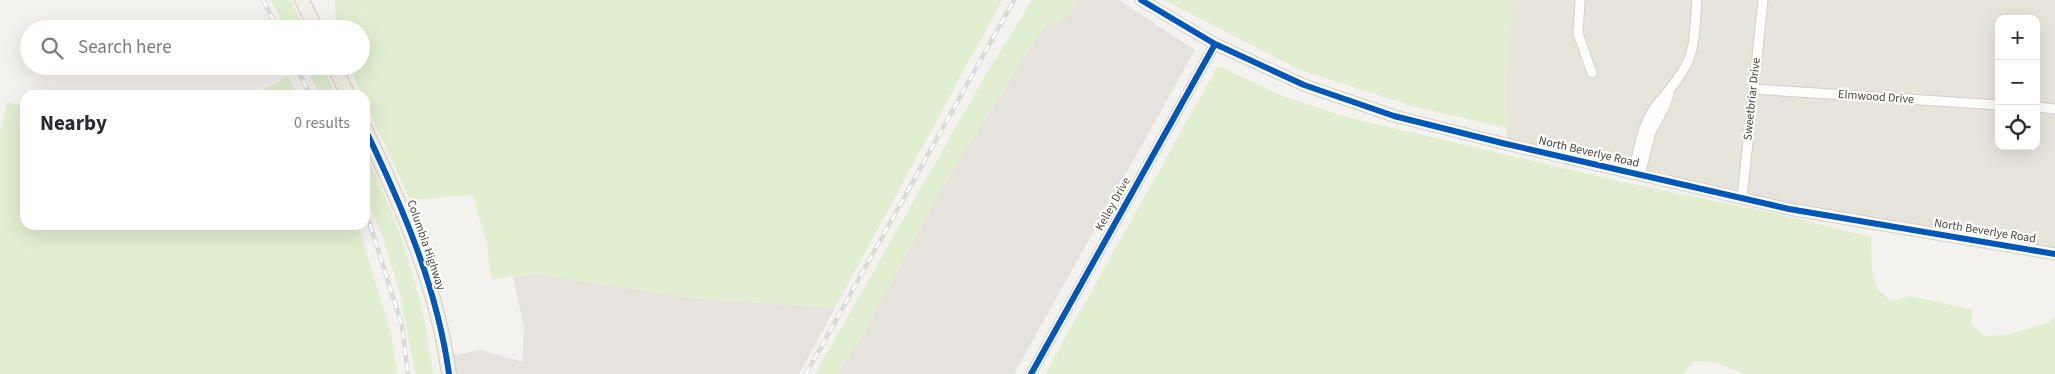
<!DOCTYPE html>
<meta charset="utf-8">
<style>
body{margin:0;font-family:"Source Sans 3",sans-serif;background:#f7f7f7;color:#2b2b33}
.controls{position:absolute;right:15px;top:15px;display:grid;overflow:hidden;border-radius:10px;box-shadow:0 5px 20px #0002}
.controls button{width:45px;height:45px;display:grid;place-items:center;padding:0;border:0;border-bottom:1px solid #e1e1e2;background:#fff;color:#2b2b33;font:25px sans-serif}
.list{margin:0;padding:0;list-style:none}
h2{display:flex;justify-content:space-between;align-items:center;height:65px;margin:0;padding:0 20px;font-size:21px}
h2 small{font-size:16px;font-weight:400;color:#7c7c81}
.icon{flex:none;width:28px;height:28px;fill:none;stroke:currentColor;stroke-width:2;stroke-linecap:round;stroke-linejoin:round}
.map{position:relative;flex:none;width:2055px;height:374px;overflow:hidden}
.search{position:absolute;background:#fff;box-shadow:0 5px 20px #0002;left:20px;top:20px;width:350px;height:55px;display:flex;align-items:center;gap:12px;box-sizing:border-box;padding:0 18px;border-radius:28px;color:#7c7c81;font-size:19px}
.panel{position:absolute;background:#fff;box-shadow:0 5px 20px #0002;left:20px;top:90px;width:350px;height:140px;border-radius:15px}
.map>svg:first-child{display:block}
.residential{fill:#e7e4dc;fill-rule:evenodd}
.industrial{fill:#e6e2de}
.green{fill:#e1eecf}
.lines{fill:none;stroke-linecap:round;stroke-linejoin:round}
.minor-casing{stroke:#d2d0cb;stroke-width:11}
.tertiary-casing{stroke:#d2d0cb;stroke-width:13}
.primary-casing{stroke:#d6cebb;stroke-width:16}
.minor{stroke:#fdfdfc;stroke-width:9}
.tertiary{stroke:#fdfdfc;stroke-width:11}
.primary{stroke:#f2efe6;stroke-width:14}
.rail-casing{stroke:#dbdbda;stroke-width:4.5}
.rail{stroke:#fff;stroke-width:2.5;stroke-dasharray:8;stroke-linecap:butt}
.cycleway-casing{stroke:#fff;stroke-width:9}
.cycleway{stroke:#0057b8;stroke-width:6}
.labels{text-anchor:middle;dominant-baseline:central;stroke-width:4.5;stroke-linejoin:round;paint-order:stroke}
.street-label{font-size:12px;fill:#4b4439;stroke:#fff}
</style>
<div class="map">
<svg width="2055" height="374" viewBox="0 0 2055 374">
<rect width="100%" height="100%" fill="#f4f2ee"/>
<!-- residential -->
<path class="residential" d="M 1513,0 L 2055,0 L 2055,250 L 1841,215 L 1728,192 L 1665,173 L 1507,141 L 1505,85 ZM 1999,19 L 2036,19 L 2036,146 L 1999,146 Z"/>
<!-- industrial -->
<path class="industrial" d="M 1076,0 L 1119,0 L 1195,50 L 1014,374 L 837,374 L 860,340 L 945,183 L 1043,28 L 1070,15 Z
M 536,274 L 691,298 L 835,308 L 799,374 L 454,374 L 451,356 L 481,350 L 523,362 L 524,327 L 513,277 Z"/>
<!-- green -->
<path class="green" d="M 271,0 L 291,0 L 304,29 L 286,29 Z
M 335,0 L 1002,0 L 835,308 L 691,298 L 536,274 L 491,279 L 487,244 L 473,195 L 410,200 L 365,102 L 365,95 L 362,95 L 348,66 L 361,66 L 361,29 L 336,29 Z
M 1032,0 L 1076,0 L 1070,15 L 1043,28 L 945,183 L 860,340 L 837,374 L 815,374 L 981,83 Z
M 1164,0 L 1513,0 L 1505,85 L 1507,128 L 1419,108 L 1300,70 Z
M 305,66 L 322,66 L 336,95 L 320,95 Z
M 1218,66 L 1285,97 L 1346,117 L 1623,182 L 1777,214 L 1871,237 L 1872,270 L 1877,289 L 1891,301 L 1910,296 L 1972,310 L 1972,324 L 1985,336 L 2008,335 L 2050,322 L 2055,316 L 2055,374 L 1746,374 L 1714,362 L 1694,361 L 1683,374 L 1045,374 Z
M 288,77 L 298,95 L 252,95 Z
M 7,103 L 25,106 L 25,225 L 358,225 L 391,333 L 397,374 L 0,374 L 0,132 Z
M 365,153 C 400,223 424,296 433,374 L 415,374 L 400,292 L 379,227 L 365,194 Z"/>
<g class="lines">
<!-- minor casing -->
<g class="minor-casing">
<path id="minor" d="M 1580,0 L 1578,33 L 1592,73
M 1753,89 L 1999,105
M 2036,107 L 2055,109
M 1633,173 C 1639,149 1642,121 1659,102 C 1670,89 1681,77 1688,61 C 1696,43 1695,20 1697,0
M 1640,175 L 1651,132 L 1665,106 L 1669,94
M 1742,198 L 1763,0
M 1031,374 L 1215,44"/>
</g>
<!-- tertiary casing -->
<g class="tertiary-casing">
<path id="tertiary" d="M 1141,0 L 1215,44 L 1304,85 L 1394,116 L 1502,143 L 1789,209 L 2055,254"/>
</g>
<!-- primary casing -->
<g class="primary-casing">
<path id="primary" d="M 302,0 L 316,29
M 334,66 L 348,95
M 365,129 C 403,208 437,287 449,374"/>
</g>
<!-- minor -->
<use href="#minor" class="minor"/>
<!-- tertiary -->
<use href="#tertiary" class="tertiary"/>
<!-- primary -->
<use href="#primary" class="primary"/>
<!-- rail casing -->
<g class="rail-casing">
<path id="rail" d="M 263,0 L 278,29
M 296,66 L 310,95
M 365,209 L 402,325 L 408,374
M 806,374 L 1014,0"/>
</g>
<!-- rail -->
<use href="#rail" class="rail"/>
<!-- cycleway casing -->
<g class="cycleway-casing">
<path id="cycleway" d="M 1141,0 L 1215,44 L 1304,85 L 1394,116 L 1502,143 L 1789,209 L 2055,254
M 365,129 C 403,208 437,287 449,374
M 1031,374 L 1215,44"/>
</g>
<!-- cycleway -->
<use href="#cycleway" class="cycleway"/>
</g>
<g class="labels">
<!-- street labels -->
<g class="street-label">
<text transform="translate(1876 97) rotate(4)">Elmwood Drive</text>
<text transform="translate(1752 99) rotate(-84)">Sweetbriar Drive</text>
<text transform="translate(1589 152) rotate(13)">North Beverlye Road</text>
<text transform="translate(1113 204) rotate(-61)">Kelley Drive</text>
<text transform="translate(1985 231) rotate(9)">North Beverlye Road</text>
<text transform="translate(426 245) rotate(71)">Columbia Highway</text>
</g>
</g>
</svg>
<div class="controls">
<button>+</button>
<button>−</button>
<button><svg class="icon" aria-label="locate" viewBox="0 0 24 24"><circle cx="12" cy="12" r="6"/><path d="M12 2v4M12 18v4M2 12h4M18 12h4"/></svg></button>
</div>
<div class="search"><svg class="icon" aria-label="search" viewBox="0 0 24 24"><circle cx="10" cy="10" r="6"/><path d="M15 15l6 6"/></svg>Search here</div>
<section class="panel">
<h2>Nearby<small>0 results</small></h2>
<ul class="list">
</ul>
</section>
</div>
